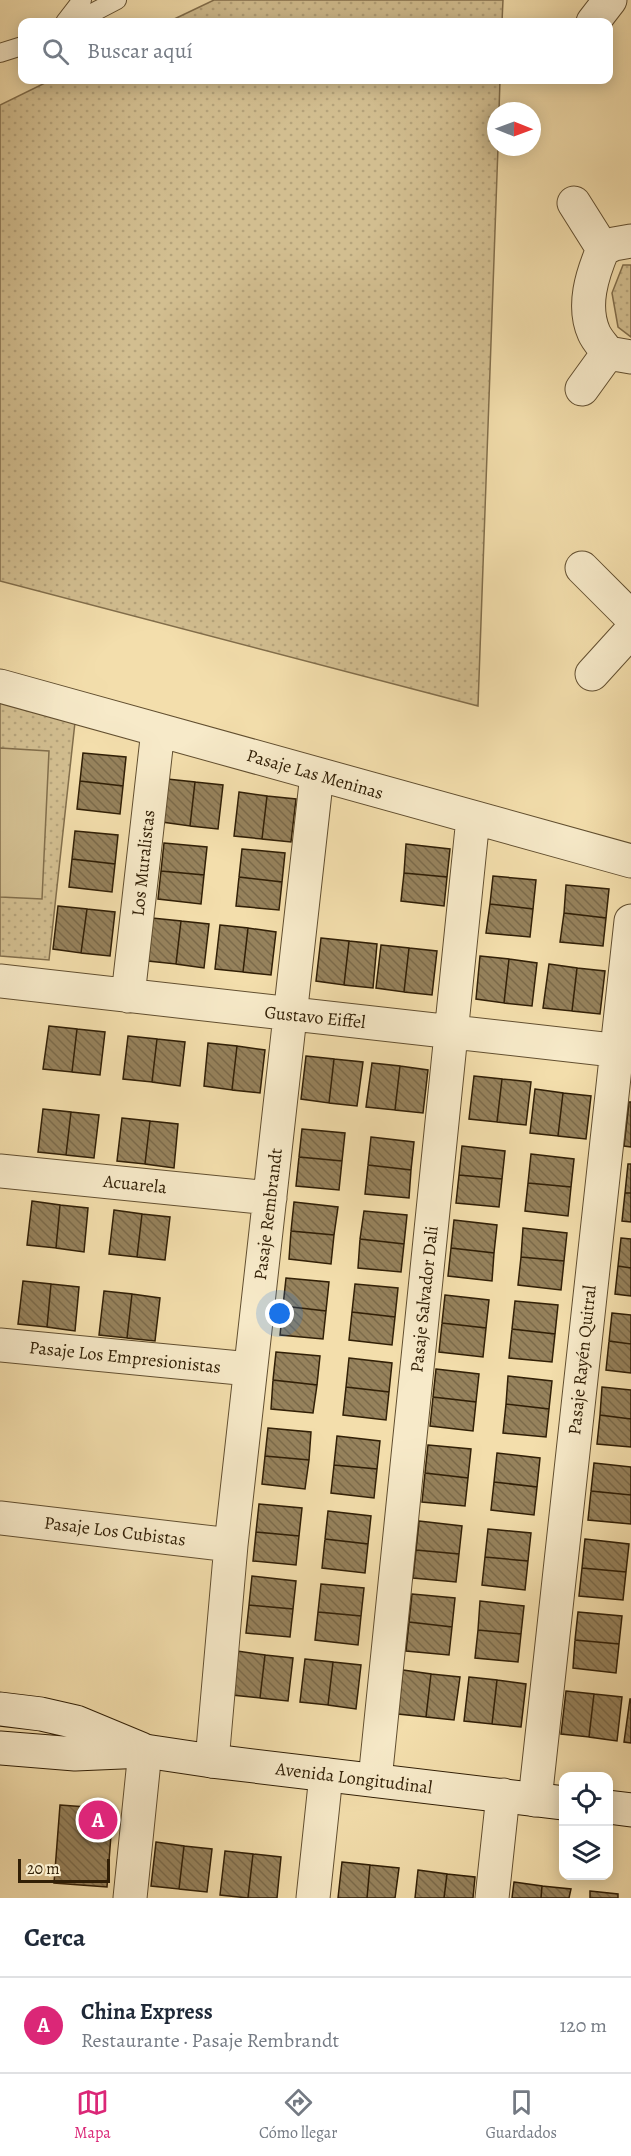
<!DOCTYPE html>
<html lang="es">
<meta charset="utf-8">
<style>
body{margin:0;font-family:Alegreya,serif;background:#f6f6f7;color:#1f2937}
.controls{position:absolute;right:18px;bottom:18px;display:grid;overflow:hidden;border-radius:12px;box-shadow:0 3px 15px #0003}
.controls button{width:54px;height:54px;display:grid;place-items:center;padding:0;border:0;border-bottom:2px solid #e0e1e3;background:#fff;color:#1f2937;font:30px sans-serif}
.compass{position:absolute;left:487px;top:102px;width:54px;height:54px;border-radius:50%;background:#fff;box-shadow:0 3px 15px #0003;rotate:91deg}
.scale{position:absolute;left:18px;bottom:15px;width:92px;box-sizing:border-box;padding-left:6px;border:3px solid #311f06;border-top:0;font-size:16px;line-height:21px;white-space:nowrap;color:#311f06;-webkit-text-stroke:4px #f7eac9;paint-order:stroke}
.you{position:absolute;left:280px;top:1314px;width:21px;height:21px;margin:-15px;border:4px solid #fff;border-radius:50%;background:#1a73e8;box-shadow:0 0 0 9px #1a73e833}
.badge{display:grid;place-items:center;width:39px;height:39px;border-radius:50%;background:#db2777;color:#fff;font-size:20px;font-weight:700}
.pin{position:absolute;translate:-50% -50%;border:3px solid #fff;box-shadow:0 2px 6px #0006}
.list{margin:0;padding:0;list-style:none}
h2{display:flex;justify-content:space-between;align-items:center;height:78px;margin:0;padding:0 24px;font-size:26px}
h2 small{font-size:20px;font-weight:400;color:#747a83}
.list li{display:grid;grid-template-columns:39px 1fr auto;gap:18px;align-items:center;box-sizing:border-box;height:96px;padding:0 24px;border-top:2px solid #e0e1e3}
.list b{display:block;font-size:22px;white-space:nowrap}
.list p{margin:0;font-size:20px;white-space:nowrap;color:#747a83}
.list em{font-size:20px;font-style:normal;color:#747a83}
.icon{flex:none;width:33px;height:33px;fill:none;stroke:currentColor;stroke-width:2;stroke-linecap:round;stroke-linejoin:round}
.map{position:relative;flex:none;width:631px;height:1898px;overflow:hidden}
.search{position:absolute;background:#fff;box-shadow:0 3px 15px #0003;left:18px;right:18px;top:18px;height:66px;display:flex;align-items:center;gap:15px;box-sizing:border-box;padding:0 21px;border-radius:12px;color:#747a83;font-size:22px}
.sheet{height:174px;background:#fff}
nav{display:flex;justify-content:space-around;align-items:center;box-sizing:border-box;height:84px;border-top:2px solid #e0e1e3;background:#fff;font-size:16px;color:#747a83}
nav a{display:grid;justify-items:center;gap:3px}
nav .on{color:#db2777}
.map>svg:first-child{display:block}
.grass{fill:url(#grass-dots);stroke:#826e4b;stroke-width:1.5}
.green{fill:#d2be90;stroke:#826e4b;stroke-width:1.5}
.building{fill:url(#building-back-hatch);stroke:#311f06;stroke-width:1.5}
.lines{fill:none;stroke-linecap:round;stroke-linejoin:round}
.service-casing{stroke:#624f30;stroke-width:20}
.minor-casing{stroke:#624f30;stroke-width:35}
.secondary-casing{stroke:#311f06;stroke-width:35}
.service{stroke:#f7eac9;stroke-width:18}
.minor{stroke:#f7eac9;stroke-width:33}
.secondary{stroke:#f7eac9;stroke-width:33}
.labels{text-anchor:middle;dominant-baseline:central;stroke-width:6;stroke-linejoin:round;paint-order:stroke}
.street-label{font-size:18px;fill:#311f06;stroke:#f7eac9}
</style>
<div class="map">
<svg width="631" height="1898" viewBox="0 0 631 1898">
<defs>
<pattern id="grass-dots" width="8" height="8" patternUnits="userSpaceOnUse" patternTransform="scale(1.5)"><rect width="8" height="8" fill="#d2be90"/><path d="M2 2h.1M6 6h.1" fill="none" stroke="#b5a37b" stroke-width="1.8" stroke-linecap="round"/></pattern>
<pattern id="building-back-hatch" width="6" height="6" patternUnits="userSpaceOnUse" patternTransform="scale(1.5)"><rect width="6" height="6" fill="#96825c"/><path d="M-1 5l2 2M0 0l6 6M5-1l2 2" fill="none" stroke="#7b6a4a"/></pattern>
</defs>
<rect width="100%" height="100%" fill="#f3deac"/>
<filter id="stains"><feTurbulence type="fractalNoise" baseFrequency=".00333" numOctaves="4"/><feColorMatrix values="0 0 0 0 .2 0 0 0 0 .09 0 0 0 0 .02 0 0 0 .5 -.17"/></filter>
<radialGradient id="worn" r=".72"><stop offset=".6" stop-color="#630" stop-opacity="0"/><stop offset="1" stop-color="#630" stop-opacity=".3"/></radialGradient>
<!-- grass -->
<path class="grass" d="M 214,0 L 503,0 L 502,22 L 168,22 Z
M 51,80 L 500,80 L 499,111 L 496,111 L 496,147 L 498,147 L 478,706 L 0,581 L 0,105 Z
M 623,265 L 631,265 L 631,337 L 618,327 L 612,293 Z
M 0,694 L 76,713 L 49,960 L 0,956 Z"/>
<!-- green -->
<path class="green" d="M 0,748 L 49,751 L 42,899 L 0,897 Z"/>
<!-- building -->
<path class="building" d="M 83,753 L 126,757 L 123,786 L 80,781 Z
M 167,779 L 195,782 L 190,826 L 162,822 Z
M 80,781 L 123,786 L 120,814 L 77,809 Z
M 195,782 L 223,785 L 218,829 L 190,826 Z
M 239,792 L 267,796 L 262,839 L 234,836 Z
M 267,796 L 296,799 L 291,842 L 262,839 Z
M 75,831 L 118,835 L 115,864 L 72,859 Z
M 164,843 L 207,847 L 204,875 L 161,871 Z
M 406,844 L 450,849 L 447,877 L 404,873 Z
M 242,849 L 285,853 L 282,882 L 239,877 Z
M 72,859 L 115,864 L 112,892 L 69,887 Z
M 161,871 L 204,875 L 201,904 L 158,899 Z
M 404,873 L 447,877 L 444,906 L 401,901 Z
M 493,876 L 536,880 L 533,909 L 490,904 Z
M 239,877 L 282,882 L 279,910 L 236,906 Z
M 566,885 L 609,889 L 606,918 L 564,913 Z
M 490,904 L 533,909 L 530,937 L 486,933 Z
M 58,906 L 87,909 L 81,953 L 53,949 Z
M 87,909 L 115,912 L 110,956 L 81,953 Z
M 564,913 L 606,918 L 603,946 L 560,942 Z
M 152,918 L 181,921 L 176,964 L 148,961 Z
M 181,921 L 209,924 L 204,968 L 176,964 Z
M 220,925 L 248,928 L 243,972 L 215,969 Z
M 248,928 L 276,932 L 271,975 L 243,972 Z
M 321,938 L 349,941 L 344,985 L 316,981 Z
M 349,941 L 377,944 L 373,988 L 344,985 Z
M 381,945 L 409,948 L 404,992 L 376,988 Z
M 409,948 L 437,951 L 432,995 L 404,992 Z
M 480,956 L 509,959 L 504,1003 L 476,999 Z
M 509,959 L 537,963 L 532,1006 L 504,1003 Z
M 549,964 L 577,968 L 572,1011 L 543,1008 Z
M 577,968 L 605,971 L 600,1014 L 572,1011 Z
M 49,1026 L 77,1029 L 72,1072 L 43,1069 Z
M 77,1029 L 105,1032 L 100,1075 L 72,1072 Z
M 128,1036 L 157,1039 L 152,1082 L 123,1079 Z
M 157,1039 L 185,1042 L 180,1086 L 152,1082 Z
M 208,1043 L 237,1046 L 232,1090 L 204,1086 Z
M 237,1046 L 265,1050 L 260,1093 L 232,1090 Z
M 306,1056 L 334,1059 L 329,1103 L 301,1099 Z
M 334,1059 L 363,1062 L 357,1106 L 329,1103 Z
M 372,1063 L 400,1066 L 395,1110 L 366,1107 Z
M 400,1066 L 428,1070 L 423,1113 L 395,1110 Z
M 474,1076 L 502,1079 L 497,1122 L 469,1119 Z
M 502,1079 L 531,1082 L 526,1125 L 497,1122 Z
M 535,1089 L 563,1093 L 558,1136 L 530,1133 Z
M 563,1093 L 591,1096 L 586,1139 L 558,1136 Z
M 629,1102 L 631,1102 L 631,1147 L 624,1146 Z
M 43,1109 L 71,1112 L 66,1155 L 38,1152 Z
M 71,1112 L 99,1115 L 94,1158 L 66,1155 Z
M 122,1118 L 150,1121 L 145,1164 L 117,1161 Z
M 150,1121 L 178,1124 L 174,1168 L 145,1164 Z
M 302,1129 L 345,1133 L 342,1161 L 299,1157 Z
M 371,1137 L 414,1142 L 411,1170 L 368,1165 Z
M 462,1146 L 505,1151 L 502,1179 L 459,1175 Z
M 531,1154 L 574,1159 L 571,1187 L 528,1183 Z
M 299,1157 L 342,1161 L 339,1190 L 296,1186 Z
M 628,1164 L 631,1164 L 631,1193 L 625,1193 Z
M 368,1165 L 411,1170 L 409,1198 L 365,1194 Z
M 459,1175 L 502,1179 L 499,1207 L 456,1203 Z
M 528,1183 L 571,1187 L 568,1216 L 525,1211 Z
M 625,1193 L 631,1193 L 631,1222 L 622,1221 Z
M 32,1201 L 60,1205 L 56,1248 L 27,1245 Z
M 294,1202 L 338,1207 L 334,1235 L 291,1231 Z
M 60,1205 L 88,1208 L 84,1252 L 56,1248 Z
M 114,1210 L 142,1214 L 137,1257 L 109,1254 Z
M 364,1211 L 407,1215 L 404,1244 L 360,1239 Z
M 142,1214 L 170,1217 L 165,1260 L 137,1257 Z
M 454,1220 L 497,1225 L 494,1253 L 451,1248 Z
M 523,1228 L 567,1233 L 564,1261 L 521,1257 Z
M 291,1231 L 334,1235 L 331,1264 L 289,1259 Z
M 621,1238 L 631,1239 L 631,1268 L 618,1266 Z
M 360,1239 L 404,1244 L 401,1272 L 358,1268 Z
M 451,1248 L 494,1253 L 492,1281 L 448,1276 Z
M 521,1257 L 564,1261 L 561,1290 L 518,1285 Z
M 618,1266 L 631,1268 L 631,1296 L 615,1294 Z
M 286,1278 L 329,1282 L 326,1311 L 283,1306 Z
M 23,1281 L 51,1284 L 47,1327 L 18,1324 Z
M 51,1284 L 79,1287 L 75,1331 L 47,1327 Z
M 355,1284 L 398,1288 L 395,1317 L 352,1312 Z
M 104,1291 L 132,1294 L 127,1338 L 99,1335 Z
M 132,1294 L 160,1298 L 155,1341 L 127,1338 Z
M 445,1295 L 489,1300 L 486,1328 L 442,1323 Z
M 515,1301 L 558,1305 L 555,1334 L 512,1329 Z
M 283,1306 L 326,1311 L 323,1339 L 280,1335 Z
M 352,1312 L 395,1317 L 392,1345 L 349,1340 Z
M 612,1313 L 631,1315 L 631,1344 L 609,1341 Z
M 442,1323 L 486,1328 L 483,1357 L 439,1352 Z
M 512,1329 L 555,1334 L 552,1362 L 509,1358 Z
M 609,1341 L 631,1344 L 631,1373 L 606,1370 Z
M 276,1352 L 320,1356 L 317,1385 L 273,1380 Z
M 349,1358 L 392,1363 L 389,1392 L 346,1387 Z
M 436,1369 L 479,1374 L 476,1402 L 433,1397 Z
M 508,1376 L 552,1381 L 549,1409 L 506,1404 Z
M 273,1380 L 317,1385 L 313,1413 L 271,1409 Z
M 346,1387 L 389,1392 L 386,1420 L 343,1415 Z
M 602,1387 L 631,1390 L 631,1419 L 600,1415 Z
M 433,1397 L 476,1402 L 473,1431 L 430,1426 Z
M 506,1404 L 549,1409 L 546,1437 L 503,1433 Z
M 600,1415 L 631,1419 L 631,1447 L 597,1444 Z
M 268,1428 L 311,1432 L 309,1460 L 265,1456 Z
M 337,1436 L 380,1441 L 377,1469 L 334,1465 Z
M 428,1445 L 471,1449 L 468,1478 L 425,1473 Z
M 497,1453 L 540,1458 L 537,1487 L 494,1482 Z
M 265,1456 L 309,1460 L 305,1489 L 262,1484 Z
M 594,1463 L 631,1467 L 631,1495 L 591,1491 Z
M 334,1465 L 377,1469 L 374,1498 L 331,1493 Z
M 425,1473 L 468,1478 L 465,1506 L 422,1502 Z
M 494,1482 L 537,1487 L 534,1515 L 491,1510 Z
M 591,1491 L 631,1495 L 631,1524 L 588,1520 Z
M 259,1504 L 302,1508 L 299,1536 L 256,1532 Z
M 328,1511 L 371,1516 L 368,1544 L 325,1539 Z
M 419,1521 L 462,1526 L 459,1554 L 416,1550 Z
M 488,1529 L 531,1533 L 528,1561 L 485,1557 Z
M 256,1532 L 299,1536 L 296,1565 L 253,1561 Z
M 325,1539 L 368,1544 L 365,1573 L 322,1568 Z
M 585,1539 L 629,1544 L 626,1572 L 582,1568 Z
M 416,1550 L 459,1554 L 456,1582 L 413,1578 Z
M 485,1557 L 528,1561 L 525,1590 L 482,1585 Z
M 582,1568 L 626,1572 L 623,1600 L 579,1596 Z
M 252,1576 L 296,1581 L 293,1609 L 249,1605 Z
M 321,1584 L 364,1588 L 361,1616 L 318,1612 Z
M 412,1594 L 455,1598 L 452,1627 L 409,1622 Z
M 480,1601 L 524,1606 L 521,1634 L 478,1630 Z
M 249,1605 L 293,1609 L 290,1637 L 246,1633 Z
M 318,1612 L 361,1616 L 358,1645 L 315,1640 Z
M 578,1612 L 622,1616 L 619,1644 L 575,1640 Z
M 409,1622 L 452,1627 L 449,1655 L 406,1651 Z
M 478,1630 L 521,1634 L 518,1662 L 475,1658 Z
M 575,1640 L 619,1644 L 616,1673 L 573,1668 Z
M 237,1651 L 265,1655 L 260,1698 L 232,1695 Z
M 265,1655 L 293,1658 L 288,1701 L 260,1698 Z
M 305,1659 L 333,1662 L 328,1705 L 300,1702 Z
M 333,1662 L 361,1665 L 356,1709 L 328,1705 Z
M 403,1670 L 431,1674 L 426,1717 L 398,1714 Z
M 431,1674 L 460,1677 L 454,1720 L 426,1717 Z
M 469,1677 L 497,1680 L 492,1724 L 464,1721 Z
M 497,1680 L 526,1684 L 521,1727 L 492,1724 Z
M 566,1691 L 594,1694 L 589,1737 L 561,1734 Z
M 594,1694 L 622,1697 L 617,1741 L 589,1737 Z
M 630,1699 L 631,1699 L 631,1743 L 624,1742 Z
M 60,1805 L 113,1809 L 107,1887 L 54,1883 Z
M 156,1842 L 184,1846 L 179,1889 L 151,1886 Z
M 184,1846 L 212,1849 L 207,1892 L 179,1889 Z
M 225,1851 L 253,1854 L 248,1898 L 220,1895 Z
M 253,1854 L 281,1857 L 277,1898 L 248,1898 Z
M 342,1862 L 370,1865 L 367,1898 L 338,1898 Z
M 370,1865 L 399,1868 L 395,1898 L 367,1898 Z
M 418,1870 L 447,1874 L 444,1898 L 415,1898 Z
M 447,1874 L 475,1877 L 473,1898 L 444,1898 Z
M 514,1882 L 542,1886 L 541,1898 L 512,1898 Z
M 542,1886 L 571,1889 L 569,1898 L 541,1898 Z
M 590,1891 L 618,1894 L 618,1898 L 590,1898 Z"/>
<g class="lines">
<!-- service casing -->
<g class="service-casing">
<path id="service" d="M 65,22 L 82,0
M 75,22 L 117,0
M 0,53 L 22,46"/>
</g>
<!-- minor casing -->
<g class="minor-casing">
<path id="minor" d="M 593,22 L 610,0
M 574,203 L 603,249
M 631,241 L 614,244 L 603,249 C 592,275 582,306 594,333 C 597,340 604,347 608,353 L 631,357
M 582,389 L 608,353
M 582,568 L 631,617
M 592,674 L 631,631
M 0,686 L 631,861
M 0,981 L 631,1052
M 128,996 L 158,730
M 0,1171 L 270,1198
M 0,1345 L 250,1369
M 0,1518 L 231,1545
M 212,1761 L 231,1545 L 317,774
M 375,1780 L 473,818
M 535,1800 L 631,921
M 130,1898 L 145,1751
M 313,1898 L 326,1775
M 492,1898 L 503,1795"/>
</g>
<!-- secondary casing -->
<g class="secondary-casing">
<path id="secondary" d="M 0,1709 L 41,1714 L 76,1722 L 141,1749
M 0,1748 L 75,1754 L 145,1751 L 212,1761 L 564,1803
M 608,1807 L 631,1810"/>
</g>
<!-- service -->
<use href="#service" class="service"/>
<!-- minor -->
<use href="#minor" class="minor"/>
<!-- secondary -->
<use href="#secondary" class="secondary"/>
</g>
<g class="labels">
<!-- street labels -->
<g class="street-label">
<text transform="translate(315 774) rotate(16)">Pasaje Las Meninas</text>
<text transform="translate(143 863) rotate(-84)">Los Muralistas</text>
<text transform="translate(315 1017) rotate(6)">Gustavo Eiffel</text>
<text transform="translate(135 1184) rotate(6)">Acuarela</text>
<text transform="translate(268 1214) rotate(-83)">Pasaje Rembrandt</text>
<text transform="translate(424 1299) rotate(-84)">Pasaje Salvador Dali</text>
<text transform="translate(125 1357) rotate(6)">Pasaje Los Empresionistas</text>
<text transform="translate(582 1360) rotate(-84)">Pasaje Rayén Quitral</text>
<text transform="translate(115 1531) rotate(7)">Pasaje Los Cubistas</text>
<text transform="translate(354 1778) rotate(7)">Avenida Longitudinal</text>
</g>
</g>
<rect width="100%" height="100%" filter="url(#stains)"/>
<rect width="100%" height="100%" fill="url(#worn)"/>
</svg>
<div class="controls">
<button><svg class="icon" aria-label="locate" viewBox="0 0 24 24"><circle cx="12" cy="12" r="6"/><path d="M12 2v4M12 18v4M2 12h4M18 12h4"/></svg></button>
<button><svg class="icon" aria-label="layers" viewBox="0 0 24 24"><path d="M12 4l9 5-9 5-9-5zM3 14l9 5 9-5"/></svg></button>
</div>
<svg class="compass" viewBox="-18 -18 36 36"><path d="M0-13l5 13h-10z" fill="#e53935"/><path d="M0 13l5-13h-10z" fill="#747a83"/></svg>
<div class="scale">20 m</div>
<div class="you"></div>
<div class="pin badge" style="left:98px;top:1820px">A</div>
<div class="search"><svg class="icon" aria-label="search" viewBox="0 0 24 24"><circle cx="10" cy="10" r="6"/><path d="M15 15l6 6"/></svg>Buscar aquí</div>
</div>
<section class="sheet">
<h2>Cerca<small></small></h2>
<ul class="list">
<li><span class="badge">A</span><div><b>China Express</b><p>Restaurante · Pasaje Rembrandt</p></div><em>120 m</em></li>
</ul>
</section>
<nav>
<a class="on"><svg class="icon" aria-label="map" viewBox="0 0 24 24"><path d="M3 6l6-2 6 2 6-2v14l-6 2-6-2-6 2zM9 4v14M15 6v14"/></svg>Mapa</a>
<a><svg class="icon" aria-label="directions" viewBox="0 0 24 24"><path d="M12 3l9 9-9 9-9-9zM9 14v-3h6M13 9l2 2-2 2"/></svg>Cómo llegar</a>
<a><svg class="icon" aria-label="saved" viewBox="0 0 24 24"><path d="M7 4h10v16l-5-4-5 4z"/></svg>Guardados</a>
</nav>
